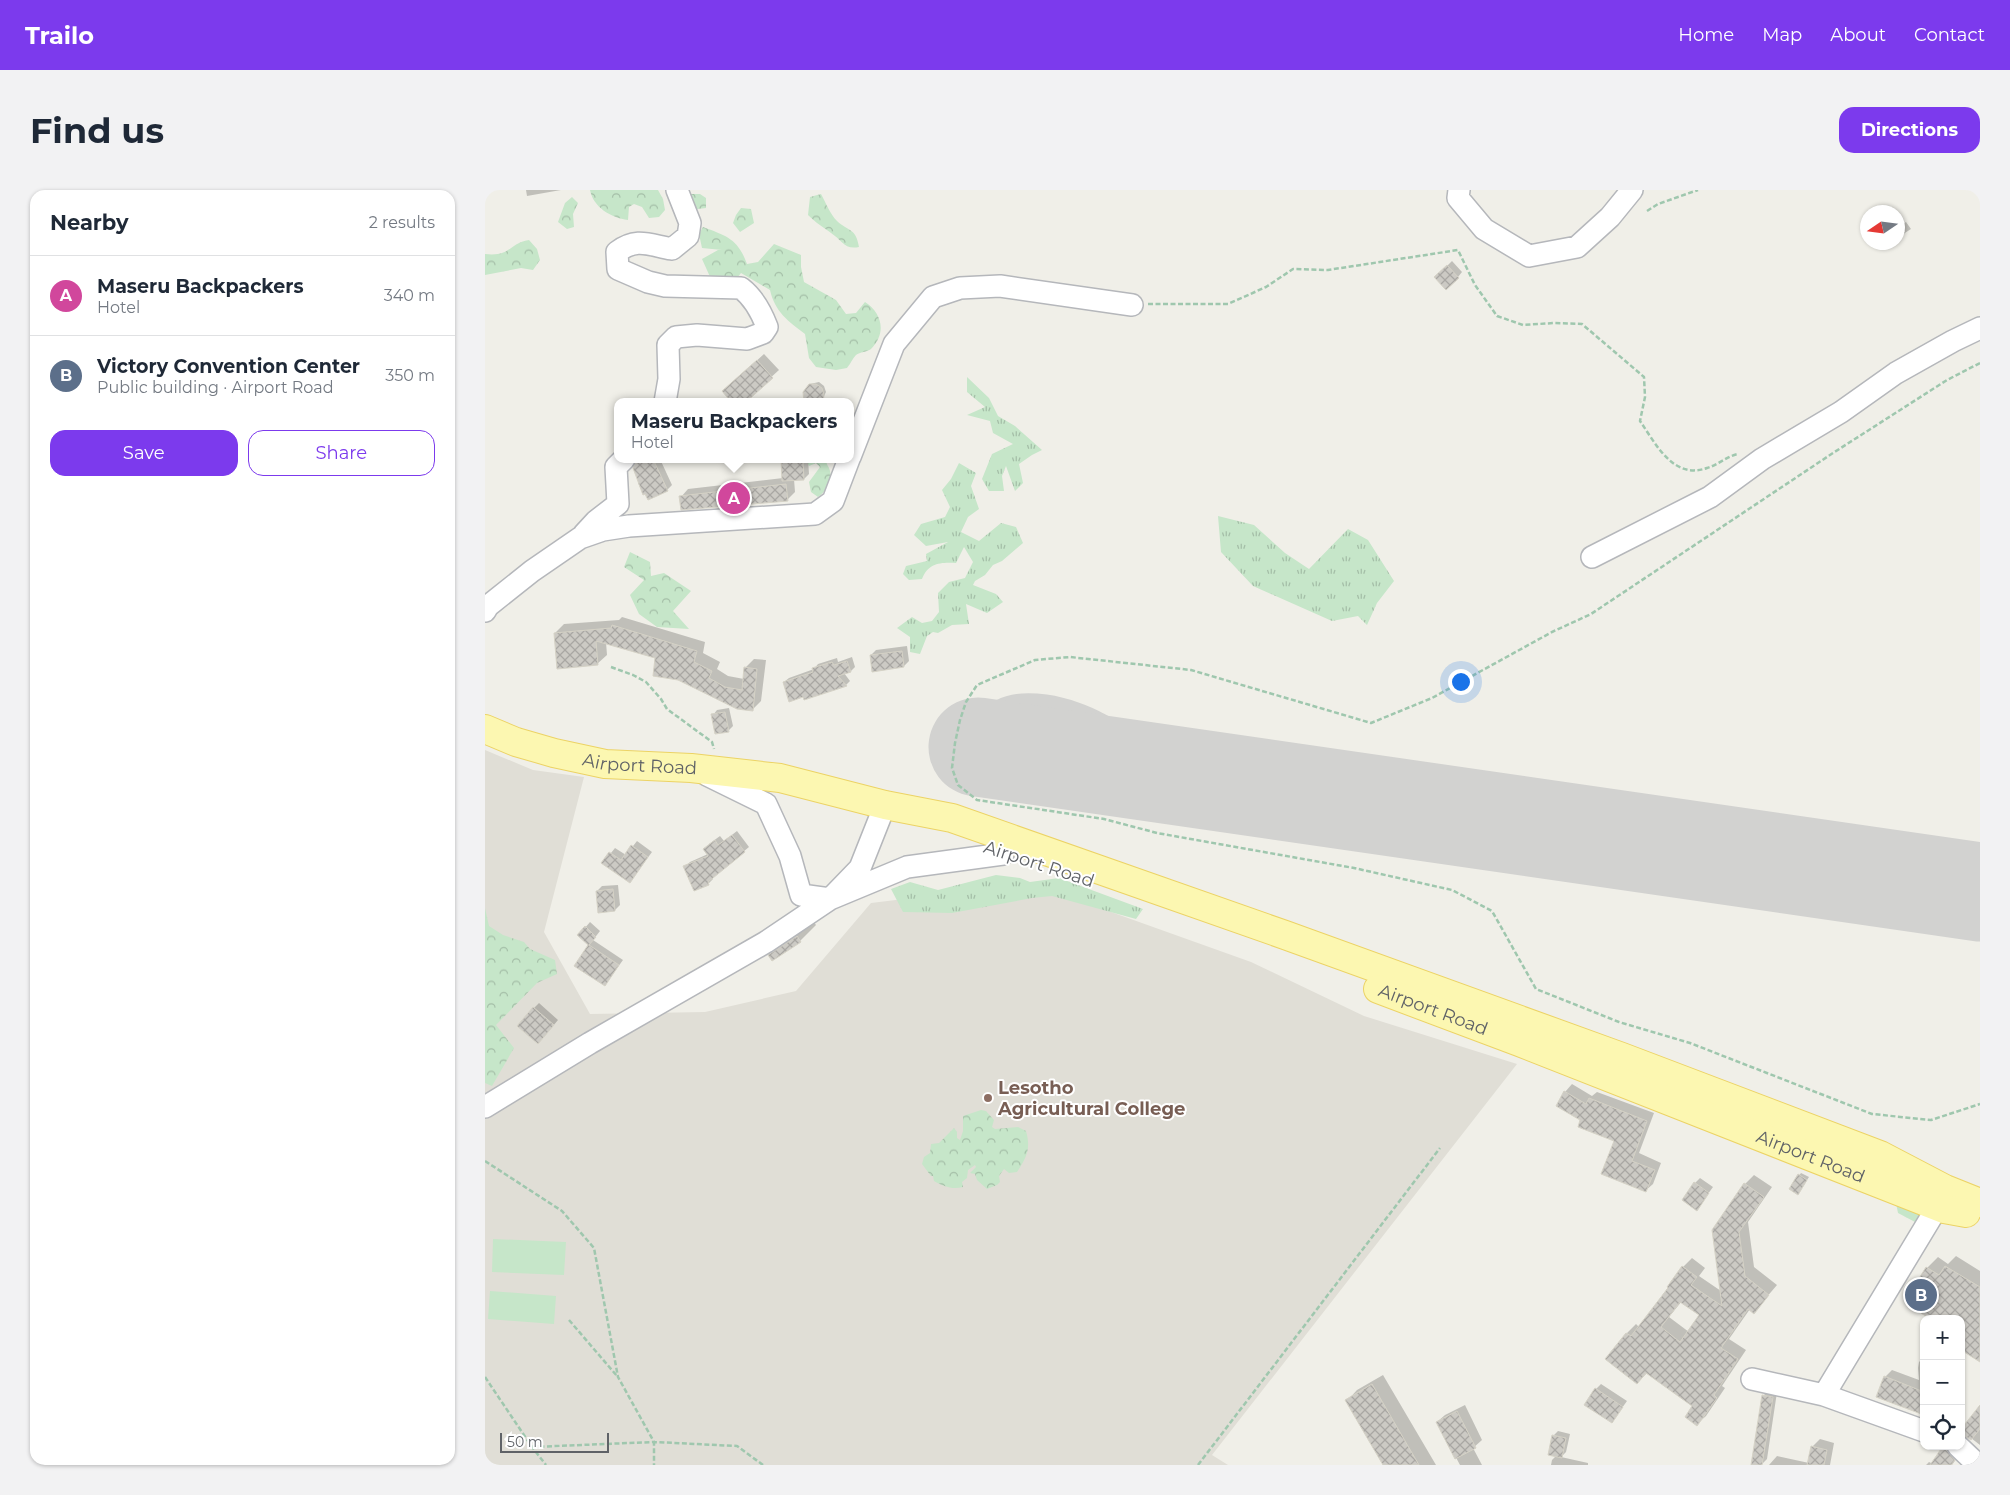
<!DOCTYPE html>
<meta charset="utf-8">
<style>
body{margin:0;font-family:Montserrat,sans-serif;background:#f2f2f3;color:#1f2937}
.controls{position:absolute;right:15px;bottom:15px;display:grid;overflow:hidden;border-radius:10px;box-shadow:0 1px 4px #0004}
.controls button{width:45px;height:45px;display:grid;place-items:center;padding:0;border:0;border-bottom:1px solid #e0e1e3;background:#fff;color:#1f2937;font:25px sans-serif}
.compass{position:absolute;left:1375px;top:15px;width:45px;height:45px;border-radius:50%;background:#fff;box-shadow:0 1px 4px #0004;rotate:257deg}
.scale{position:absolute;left:15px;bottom:12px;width:109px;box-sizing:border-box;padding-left:5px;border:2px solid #5f6267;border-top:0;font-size:14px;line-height:18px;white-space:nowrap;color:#5f6267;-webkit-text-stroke:4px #fff;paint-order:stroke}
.you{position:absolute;left:975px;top:491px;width:18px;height:18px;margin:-12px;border:4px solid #fff;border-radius:50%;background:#1a73e8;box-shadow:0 0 0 8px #1a73e833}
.badge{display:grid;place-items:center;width:32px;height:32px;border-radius:50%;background:#7c3aed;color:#fff;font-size:16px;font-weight:700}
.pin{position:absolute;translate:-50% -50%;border:2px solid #fff;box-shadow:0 1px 5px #0006}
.popup{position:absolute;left:129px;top:208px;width:240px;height:65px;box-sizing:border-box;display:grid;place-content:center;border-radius:10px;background:#fff;filter:drop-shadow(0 1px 4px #0005);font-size:16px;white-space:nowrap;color:#747a83}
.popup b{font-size:19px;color:#1f2937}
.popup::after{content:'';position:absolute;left:50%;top:100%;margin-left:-10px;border:10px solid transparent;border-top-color:#fff}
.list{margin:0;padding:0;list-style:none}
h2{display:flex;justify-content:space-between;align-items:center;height:65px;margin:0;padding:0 20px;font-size:21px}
h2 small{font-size:16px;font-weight:400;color:#747a83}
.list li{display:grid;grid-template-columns:32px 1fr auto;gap:15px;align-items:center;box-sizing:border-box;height:80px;padding:0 20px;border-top:1px solid #e0e1e3}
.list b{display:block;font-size:19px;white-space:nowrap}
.list p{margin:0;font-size:16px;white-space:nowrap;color:#747a83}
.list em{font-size:16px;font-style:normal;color:#747a83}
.actions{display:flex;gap:10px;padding:15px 20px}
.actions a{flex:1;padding:11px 0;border:1px solid #7c3aed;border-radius:15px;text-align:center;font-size:18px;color:#7c3aed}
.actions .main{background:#7c3aed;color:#fff}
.icon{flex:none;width:28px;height:28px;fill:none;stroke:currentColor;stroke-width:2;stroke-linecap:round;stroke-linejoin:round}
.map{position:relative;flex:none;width:1495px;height:1275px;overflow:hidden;border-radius:15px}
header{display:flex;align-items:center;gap:30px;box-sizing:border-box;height:70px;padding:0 25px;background:#7c3aed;color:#fff}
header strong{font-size:24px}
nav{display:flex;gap:28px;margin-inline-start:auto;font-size:18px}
.intro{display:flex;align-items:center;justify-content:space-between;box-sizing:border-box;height:120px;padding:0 30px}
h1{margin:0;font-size:35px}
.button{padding:12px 22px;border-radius:15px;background:#7c3aed;color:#fff;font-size:18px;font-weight:700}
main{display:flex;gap:30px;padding:0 30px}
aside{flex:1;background:#fff;border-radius:15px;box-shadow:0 1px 4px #0004}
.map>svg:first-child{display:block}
.education{fill:#e0ded6}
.grass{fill:url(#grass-tufts)}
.forest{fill:url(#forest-crowns)}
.pitch{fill:#c6e6c9}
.shadow{fill:#0003;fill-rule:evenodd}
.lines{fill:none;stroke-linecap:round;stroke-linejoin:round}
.taxiway{stroke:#d2d2d0;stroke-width:39}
.runway{stroke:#d2d2d0;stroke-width:99}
.building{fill:url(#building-cross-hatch);stroke:#d5d2c6;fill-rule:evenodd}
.minor-casing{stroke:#b5b7bb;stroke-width:24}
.major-casing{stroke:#ecd365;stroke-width:30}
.path{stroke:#9fc7ae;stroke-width:2.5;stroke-dasharray:5 2.5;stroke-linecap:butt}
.minor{stroke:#fff;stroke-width:21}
.major{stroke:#fcf7b1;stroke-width:28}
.education-dot{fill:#8d6e63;stroke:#fff;stroke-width:2}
.labels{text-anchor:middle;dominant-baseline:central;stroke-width:4;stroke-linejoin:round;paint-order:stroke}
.street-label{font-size:18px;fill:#5f6267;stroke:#fff}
.education-label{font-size:18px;font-weight:bold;fill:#785e54;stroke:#fff;text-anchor:start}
</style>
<header>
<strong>Trailo</strong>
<nav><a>Home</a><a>Map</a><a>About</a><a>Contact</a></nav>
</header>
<div class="intro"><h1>Find us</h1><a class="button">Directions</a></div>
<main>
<aside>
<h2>Nearby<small>2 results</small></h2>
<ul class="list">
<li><span class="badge" style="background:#d1479c">A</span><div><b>Maseru Backpackers</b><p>Hotel</p></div><em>340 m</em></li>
<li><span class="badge" style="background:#5c6f8a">B</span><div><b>Victory Convention Center</b><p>Public building · Airport Road</p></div><em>350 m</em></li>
</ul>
<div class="actions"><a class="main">Save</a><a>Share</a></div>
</aside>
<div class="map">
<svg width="1495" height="1275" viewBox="0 0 1495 1275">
<defs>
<pattern id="grass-tufts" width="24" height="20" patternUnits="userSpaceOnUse" patternTransform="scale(1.25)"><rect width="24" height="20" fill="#c6e6c9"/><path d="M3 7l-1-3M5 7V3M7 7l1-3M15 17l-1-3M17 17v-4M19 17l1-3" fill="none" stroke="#a4bea7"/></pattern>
<pattern id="forest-crowns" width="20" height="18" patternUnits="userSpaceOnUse" patternTransform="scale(1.25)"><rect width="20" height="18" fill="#c6e6c9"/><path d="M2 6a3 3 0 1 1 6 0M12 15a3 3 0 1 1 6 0" fill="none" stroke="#a4bea7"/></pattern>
<pattern id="building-cross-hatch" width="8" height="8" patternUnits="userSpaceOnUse" patternTransform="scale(1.25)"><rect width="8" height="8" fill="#cccac4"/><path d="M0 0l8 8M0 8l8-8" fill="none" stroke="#a9a7a3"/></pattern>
</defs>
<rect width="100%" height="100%" fill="#f0efe8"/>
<!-- education -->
<path class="education" d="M 0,560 L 48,580 L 99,587 L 59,742 L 105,824 L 220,822 L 311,801 L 386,713 L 493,700 L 559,698 L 766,772 L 879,826 L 1032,874 L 727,1265 L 743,1275 L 0,1275 Z"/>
<!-- grass -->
<path class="grass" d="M 482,187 L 504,208 L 513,226 L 530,236 L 557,260 L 547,265 L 534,274 L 538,293 L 530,301 L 521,276 L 517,286 L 519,301 L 504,301 L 497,289 L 507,264 L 528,254 L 508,243 L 505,231 L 482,225 L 500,217 L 482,202 Z
M 474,273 L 491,283 L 486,296 L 494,319 L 483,327 L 476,342 L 494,351 L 516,333 L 531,337 L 538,353 L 517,371 L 508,375 L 500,385 L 490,391 L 488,395 L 511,404 L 518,412 L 502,423 L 481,414 L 484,434 L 467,435 L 453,443 L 448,442 L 442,446 L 435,464 L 425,462 L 425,447 L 412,438 L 427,427 L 437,433 L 447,431 L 454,422 L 453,403 L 464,392 L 480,388 L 488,372 L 479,357 L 471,373 C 456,372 443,373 437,389 L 424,390 L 418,384 L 421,376 L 442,371 L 441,364 L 463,352 L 441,356 L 429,345 L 436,334 L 460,327 L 465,317 L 457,300 L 466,289 Z
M 733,326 L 769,335 L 800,363 L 824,379 L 863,339 L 883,350 L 909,391 L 892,413 L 882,435 L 873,426 L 847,431 L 768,396 L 736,362 Z
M 511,685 L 535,688 L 545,692 L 574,688 L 658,719 L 651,729 L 567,706 L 547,708 L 467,723 L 418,722 L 406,699 L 425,692 L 453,700 Z"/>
<!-- forest -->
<path class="forest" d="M 105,0 L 173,0 L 178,9 L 180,20 L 174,27 L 164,28 L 157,17 L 149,14 L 144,17 L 143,30 C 126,28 108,17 105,0 Z
M 205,4 L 215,4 L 221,8 L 221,18 L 205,20 L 201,16 Z
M 336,4 C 341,13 345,24 352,31 C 364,42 371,38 374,57 C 359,60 357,50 346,43 C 338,37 331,33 323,25 L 325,7 Z
M 87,7 L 93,13 L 88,24 L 89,37 L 82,39 L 73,32 L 80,13 Z
M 256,18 L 266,19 L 269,33 L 255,42 L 248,33 L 251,25 Z
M 218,37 C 242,46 253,49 262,74 L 273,72 L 289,54 L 316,65 L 316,77 L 319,92 L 351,110 L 361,124 L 371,123 L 380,112 C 397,123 402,143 386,159 C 382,162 375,162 371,165 C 368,168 365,174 362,178 L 351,180 L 331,177 L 324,168 L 320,144 C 303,131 290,122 285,100 L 256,83 L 249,92 L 226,89 L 217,69 L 233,60 L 237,60 L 217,58 L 214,44 Z
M 44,50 L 52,59 L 55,70 L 48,80 L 36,78 L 0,85 L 0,64 C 26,67 24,53 44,50 Z
M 321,269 L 341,269 C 341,275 344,276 345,281 C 348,292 341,301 333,307 L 326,302 L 324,292 L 335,277 L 331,273 L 324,276 Z
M 145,362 L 165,372 L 166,386 L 179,383 L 206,401 L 188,421 L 204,439 L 172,437 L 154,424 L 145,405 L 159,390 L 139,377 Z
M 0,718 L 4,736 L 18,745 L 39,752 L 45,759 L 70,770 L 72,784 L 52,793 L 11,835 L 29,858 L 7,896 L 0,893 Z
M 496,920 L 501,921 L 509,930 L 507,937 L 510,939 L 533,937 L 541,941 C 546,958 542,967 532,982 L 524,983 L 519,979 L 514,986 L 515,992 L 512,995 L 502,999 L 492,990 L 490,984 L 485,983 L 491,977 L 490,975 L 483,980 L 482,988 L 477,992 L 478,997 C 467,1000 458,996 449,991 L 448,986 L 446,986 L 437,974 L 439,967 L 445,963 L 446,954 L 454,953 L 469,938 L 472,942 L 472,948 L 475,950 L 478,941 L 478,926 Z
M 1423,1010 L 1437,1026 L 1430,1032 L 1413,1023 L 1411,1013 Z"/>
<!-- pitch -->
<path class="pitch" d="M 8,1049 L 81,1052 L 79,1085 L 7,1082 Z
M 5,1101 L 71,1106 L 69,1134 L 3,1129 Z"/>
<!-- shadow -->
<path class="shadow" d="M 41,0 L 76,0 L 42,6 Z
M 1421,32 L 1426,39 L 1412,48 L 1412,37 Z
M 967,71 L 977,82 L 973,87 L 951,87 Z
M 279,164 L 294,180 L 259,212 L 243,212 L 246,209 L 246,194 Z
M 334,192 L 339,196 L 341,202 L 338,208 L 325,194 Z
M 153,269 L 175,269 L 187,295 L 182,300 L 158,303 L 153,293 L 155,291 Z
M 297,269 L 323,269 L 324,284 L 319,289 L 309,289 L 310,302 L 302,310 L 196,307 L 203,299 L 298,288 Z
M 137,427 L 220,452 L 218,463 L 235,472 L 232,479 L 243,486 L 259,489 L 260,478 L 269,469 L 281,470 L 276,511 L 267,520 L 171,467 L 121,452 L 122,465 L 112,474 L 70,443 L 79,434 L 134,430 Z
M 422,456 L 424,471 L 419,476 L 386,465 L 391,460 Z
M 367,467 L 370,477 L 366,481 L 359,483 L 365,491 L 361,495 L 299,492 L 304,488 L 329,479 L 333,474 L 352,468 L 353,472 Z
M 244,518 L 248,536 L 243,541 L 228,525 L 232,520 Z
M 252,641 L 264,657 L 228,687 L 228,689 L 223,694 L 200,677 L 205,672 L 223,664 L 224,654 L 235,646 L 239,651 Z
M 152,651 L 167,662 L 145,692 L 118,673 L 130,658 L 141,665 Z
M 133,695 L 135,715 L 130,720 L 114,722 L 112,701 L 117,696 Z
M 328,731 L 331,735 L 315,751 L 284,766 L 300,750 Z
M 105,732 L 115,741 L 108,750 L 138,770 L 120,795 L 91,776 L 105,755 L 94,745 Z
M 54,813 L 73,830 L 58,848 L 49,818 Z
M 1087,894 L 1107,906 L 1112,902 L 1169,923 L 1154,963 L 1176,973 L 1168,994 L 1160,1001 L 1130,950 L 1097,930 L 1080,902 Z
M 1316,983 L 1324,987 L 1315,1001 L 1305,998 Z
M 1269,985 L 1287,997 L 1263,1032 L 1269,1077 L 1292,1095 L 1269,1122 L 1265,1119 L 1244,1149 L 1261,1160 L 1237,1196 L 1240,1198 L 1221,1226 L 1212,1234 L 1209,1216 L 1162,1183 L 1152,1193 L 1142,1143 L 1151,1134 L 1154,1137 L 1198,1077 L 1207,1068 L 1220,1078 L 1214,1086 L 1236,1101 L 1260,994 ZM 1197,1111 L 1216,1124 L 1204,1142 L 1184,1127 Z
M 1215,988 L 1228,997 L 1212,1019 L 1210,993 Z
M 1471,1066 L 1495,1081 L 1495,1170 L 1477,1159 L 1476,1161 L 1476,1129 L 1444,1129 L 1443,1114 L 1426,1104 L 1442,1078 L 1453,1067 L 1463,1074 Z
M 1439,1167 L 1439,1224 L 1400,1187 L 1407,1180 L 1434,1190 L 1433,1178 L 1434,1172 Z
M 898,1185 L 951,1275 L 899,1275 L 862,1211 L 872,1200 Z
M 1116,1194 L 1142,1211 L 1127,1232 L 1111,1199 Z
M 1283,1201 L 1292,1202 L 1282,1269 L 1277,1274 L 1278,1206 Z
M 980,1215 L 997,1250 L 988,1258 L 997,1275 L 975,1275 L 952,1232 L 960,1225 Z
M 1495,1217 L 1495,1255 L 1477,1241 Z
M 1073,1241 L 1085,1244 L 1081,1262 L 1076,1267 L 1103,1273 L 1103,1275 L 1066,1275 L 1067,1270 L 1071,1266 L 1068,1246 Z
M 1335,1249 L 1349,1253 L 1345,1275 L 1284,1275 L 1292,1266 L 1324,1273 L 1327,1257 Z
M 1460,1256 L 1471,1256 L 1476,1262 L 1467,1275 L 1441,1275 L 1444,1272 L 1448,1274 Z"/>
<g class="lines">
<!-- taxiway -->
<path class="taxiway" d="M 606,573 C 590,574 573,575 557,579 C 547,581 538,589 528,587 C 518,586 509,577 506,568 C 501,557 504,546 511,536 C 529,510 588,528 610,541 C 626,549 638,562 654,571 C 668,578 683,582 697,586"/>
<!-- runway -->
<path class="runway" d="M 493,557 L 1495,702"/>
</g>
<!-- building -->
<path class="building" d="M 962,75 L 974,88 L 961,100 L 949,87 Z
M 272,170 L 288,188 L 261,212 L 246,212 L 237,201 Z
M 324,194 L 331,194 L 337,198 L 339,205 L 338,212 L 319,212 L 318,202 Z
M 152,269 L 168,269 L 183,301 L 163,310 L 160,304 L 158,305 L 148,278 Z
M 296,269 L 318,269 L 319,290 L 297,291 Z
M 301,294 L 303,311 L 196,320 L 194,306 Z
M 127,435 L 212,461 L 209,472 L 227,481 L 224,488 L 240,497 L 257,500 L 259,477 L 272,479 L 268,521 L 252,519 L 193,490 L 168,486 L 170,468 L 111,451 L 113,475 L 72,479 L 69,443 L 126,438 Z
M 417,461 L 419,477 L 387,482 L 385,465 Z
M 362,471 L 366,482 L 353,486 L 362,496 L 319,510 L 318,507 L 304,512 L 298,492 L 328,482 L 327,478 L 347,472 L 349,475 Z
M 240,522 L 244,542 L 230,544 L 226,524 Z
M 247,645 L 260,662 L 223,692 L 224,695 L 209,701 L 198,676 L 223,666 L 218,659 L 230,650 L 233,655 Z
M 146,655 L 163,667 L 145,693 L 116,673 L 124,662 L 136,670 Z
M 128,699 L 130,721 L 113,723 L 111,701 Z
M 100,736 L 111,747 L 104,755 L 134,775 L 120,796 L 89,776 L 103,755 L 92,745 Z
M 312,746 L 316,752 L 287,771 L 283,765 Z
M 48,817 L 69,835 L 53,854 L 32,836 Z
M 1079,901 L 1101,914 L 1104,908 L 1162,931 L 1147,971 L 1170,980 L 1161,1002 L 1116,984 L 1129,951 L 1093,937 L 1095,930 L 1071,916 Z
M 1313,984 L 1322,990 L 1313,1005 L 1304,999 Z
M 1209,992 L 1224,1003 L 1212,1021 L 1197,1010 Z
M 1259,993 L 1279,1007 L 1254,1042 L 1260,1086 L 1284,1105 L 1269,1124 L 1263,1119 L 1236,1158 L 1253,1169 L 1229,1205 L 1232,1208 L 1212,1236 L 1200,1227 L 1207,1216 L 1161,1183 L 1152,1194 L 1120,1169 L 1141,1143 L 1146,1146 L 1183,1098 L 1182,1097 L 1197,1076 L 1212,1087 L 1206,1095 L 1237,1116 L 1227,1040 ZM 1195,1112 L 1214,1125 L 1195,1152 L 1176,1137 Z
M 1460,1076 L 1495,1097 L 1495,1172 L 1476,1160 L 1476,1129 L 1445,1129 L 1436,1123 L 1441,1114 L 1424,1105 L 1441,1077 L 1454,1085 Z
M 1399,1186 L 1439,1202 L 1439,1225 L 1391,1207 Z
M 887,1194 L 934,1275 L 898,1275 L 860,1210 Z
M 1110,1198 L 1138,1217 L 1127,1233 L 1099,1215 Z
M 1277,1205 L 1288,1207 L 1277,1275 L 1266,1275 Z
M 1495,1215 L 1495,1239 L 1486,1250 L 1476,1244 L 1476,1239 Z
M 972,1221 L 991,1258 L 970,1269 L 951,1232 Z
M 1067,1245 L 1081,1248 L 1077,1268 L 1063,1265 Z
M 1326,1256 L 1342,1260 L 1339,1275 L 1322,1275 Z
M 1458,1256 L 1470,1270 L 1466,1275 L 1445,1275 Z"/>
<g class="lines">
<!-- minor casing -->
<g class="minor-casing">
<path id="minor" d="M 974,0 L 973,8 L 999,39 L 1044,66 L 1092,57 L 1125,27 L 1147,0
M 180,212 L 184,189 L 183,155 L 191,147 L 212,145 L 262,149 L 278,143 L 282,137 C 276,121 269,108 256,98 L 180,96 L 163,92 L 133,79 L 132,62 C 152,47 164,55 187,59 L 203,46 L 205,33 L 192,0
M 365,267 L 409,154 L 448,107 L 475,98 L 515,96 L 647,115
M 99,344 L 111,331 L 133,314 L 131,277 L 139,269
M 1107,367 L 1225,307 L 1277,269 L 1356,222 L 1411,183 L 1468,151 L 1495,138
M 0,421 L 3,416 L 47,381 L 95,348 L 118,340 L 144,336 L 330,324 L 348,311 L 364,269
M 222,585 L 281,614 L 305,666 L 316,705 L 345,709 L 422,677 L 518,664
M 0,917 L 105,853 L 281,752 L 345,709 L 375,678 L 400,615
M 1267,1189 L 1339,1205 L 1439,1241
M 1339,1205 L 1453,1016
M 1473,1256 L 1493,1275"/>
</g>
<!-- major casing -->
<g class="major-casing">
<g id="major">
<path id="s1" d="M 0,539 L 31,552 L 69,563 L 120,574 L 206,578 L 295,588 L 400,615 L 467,628 L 800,745 L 1137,867 L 1395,965 L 1460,999 L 1495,1013"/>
<path id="s2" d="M 893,799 L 1034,852 L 1459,1019 L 1481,1023"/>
</g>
</g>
<!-- path -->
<path class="path" d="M 1162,21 L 1173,14 L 1213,0
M 663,114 L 743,114 L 781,97 L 808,79 L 843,80 L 973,60 L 990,95 L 1012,126 L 1038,135 L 1069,133 L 1097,134 L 1159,187 L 1160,207 L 1155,231 C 1171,254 1188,290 1222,278 C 1233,275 1242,266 1253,264
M 1495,173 L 1462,190 L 1348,263 L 1106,424 L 1067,442 L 947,508 L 886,533 L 706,480 L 585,467 L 550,470 L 492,495 L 481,512 L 475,530 L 470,553 L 467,578 L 473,595 L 492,610 L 619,629 L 672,643 L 869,678 L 967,700 L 1007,721 L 1051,799 L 1134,832 L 1205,853 L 1387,924 L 1446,930 L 1495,914
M 126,477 L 148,485 L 161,492 L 176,509 L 182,519 L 227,552 L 229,559
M 0,971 L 77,1021 L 109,1058 L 133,1187 L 169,1252 L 169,1275
M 84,1130 L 132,1186
M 0,1187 L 47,1257 L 61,1275
M 47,1257 L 169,1252 L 252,1256 L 278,1275
M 713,1275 L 955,958"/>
<!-- minor -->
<use href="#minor" class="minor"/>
<!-- major -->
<use href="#major" class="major"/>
</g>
<!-- markers -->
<circle class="education-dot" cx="503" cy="908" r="5"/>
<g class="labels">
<!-- street labels -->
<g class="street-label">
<text stroke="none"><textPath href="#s1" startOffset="160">Airport Road</textPath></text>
<text transform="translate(554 674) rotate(18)">Airport Road</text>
<text stroke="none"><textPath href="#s2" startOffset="59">Airport Road</textPath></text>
<text stroke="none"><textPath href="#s2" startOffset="464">Airport Road</textPath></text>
</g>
<!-- education labels -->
<g class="education-label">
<text x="513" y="898">Lesotho<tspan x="513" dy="21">Agricultural College</tspan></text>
</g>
</g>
</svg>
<div class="controls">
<button>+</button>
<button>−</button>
<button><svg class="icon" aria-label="locate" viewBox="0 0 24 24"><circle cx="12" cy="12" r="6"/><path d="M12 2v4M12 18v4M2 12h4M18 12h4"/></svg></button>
</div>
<svg class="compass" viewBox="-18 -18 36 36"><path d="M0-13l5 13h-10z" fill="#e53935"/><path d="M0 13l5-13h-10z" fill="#747a83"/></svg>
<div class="scale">50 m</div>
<div class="you"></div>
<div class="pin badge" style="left:249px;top:308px;background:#d1479c">A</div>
<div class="popup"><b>Maseru Backpackers</b>Hotel</div>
<div class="pin badge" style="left:1436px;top:1105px;background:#5c6f8a">B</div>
</div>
</main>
